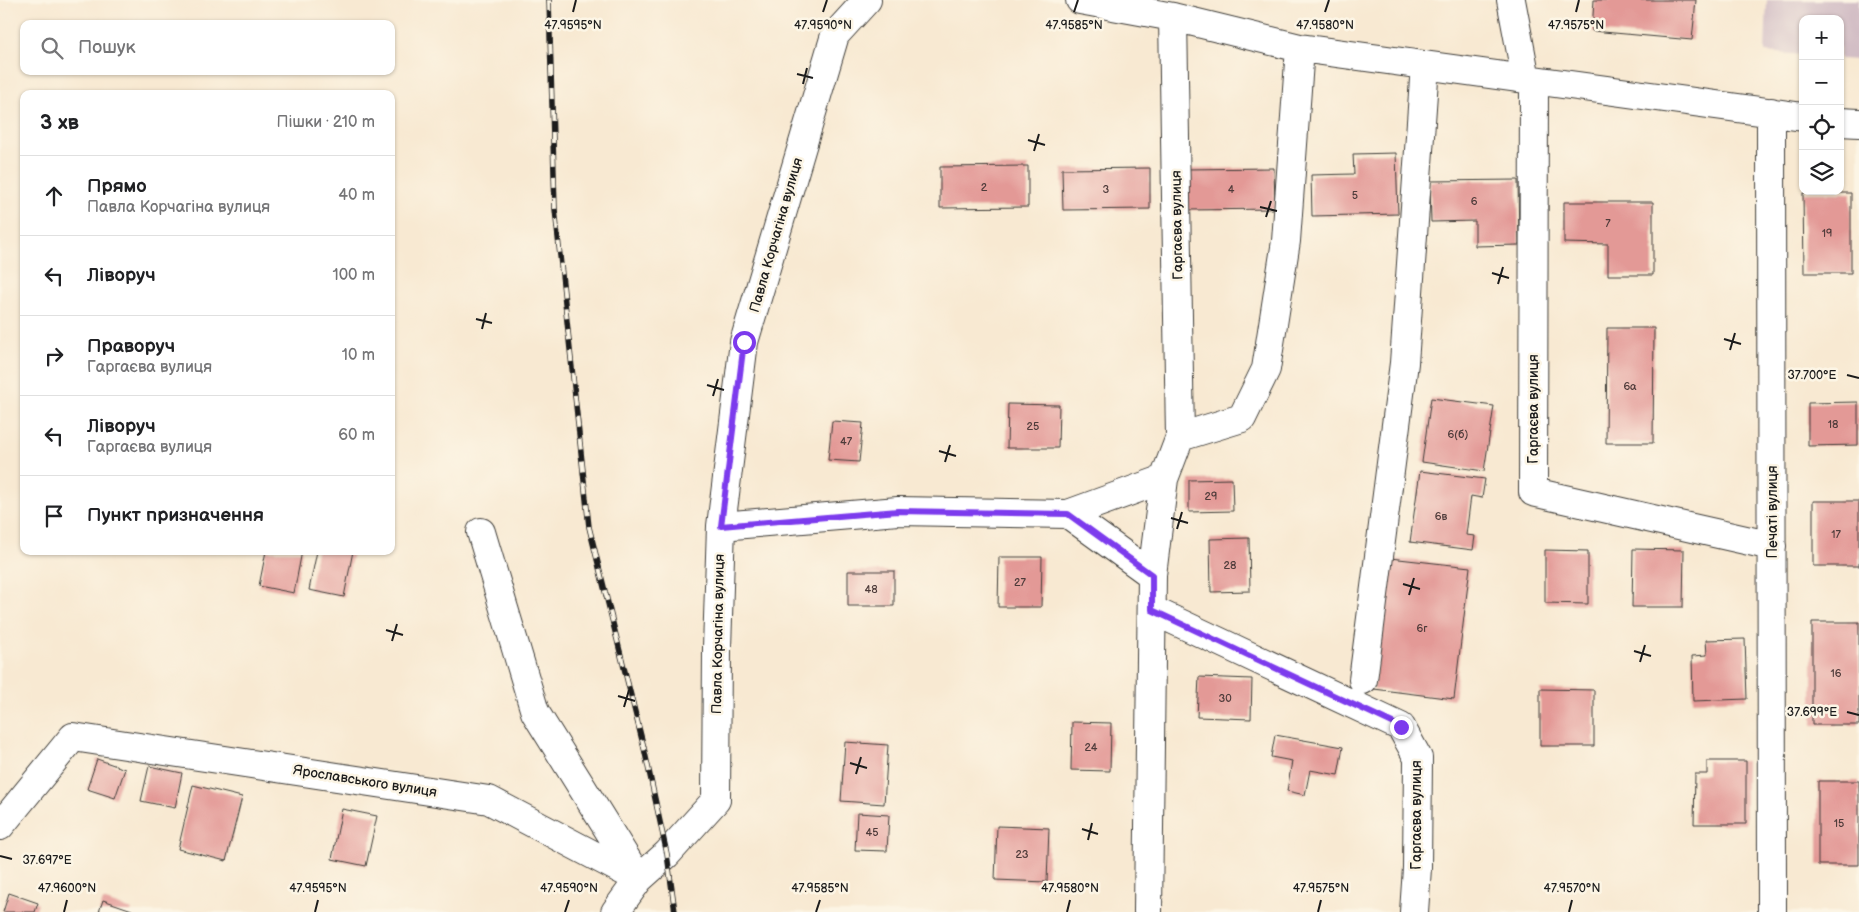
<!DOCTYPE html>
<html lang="uk">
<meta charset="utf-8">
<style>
body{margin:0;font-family:"Balsamiq Sans",sans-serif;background:#f6f6f6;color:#202124}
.controls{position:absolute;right:15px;top:15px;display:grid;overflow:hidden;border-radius:10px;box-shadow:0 1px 4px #0004}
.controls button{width:45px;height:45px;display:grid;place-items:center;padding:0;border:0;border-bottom:1px solid #e0e0e0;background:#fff;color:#202124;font:25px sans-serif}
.stop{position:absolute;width:15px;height:15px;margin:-11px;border:4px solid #7c3aed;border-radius:50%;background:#fff}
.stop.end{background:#7c3aed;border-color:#fff;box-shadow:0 1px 5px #0008}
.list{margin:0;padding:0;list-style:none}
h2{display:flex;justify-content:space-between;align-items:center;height:65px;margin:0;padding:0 20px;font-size:21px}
h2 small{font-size:16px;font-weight:400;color:#757577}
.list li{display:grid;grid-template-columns:32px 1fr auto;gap:15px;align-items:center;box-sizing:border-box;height:80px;padding:0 20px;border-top:1px solid #e0e0e0}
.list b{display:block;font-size:19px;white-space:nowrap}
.list p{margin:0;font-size:16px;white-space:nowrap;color:#757577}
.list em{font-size:16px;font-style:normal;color:#757577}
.icon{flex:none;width:28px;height:28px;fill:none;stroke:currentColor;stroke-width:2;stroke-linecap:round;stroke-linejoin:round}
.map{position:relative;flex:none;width:1859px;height:912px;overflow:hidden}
.search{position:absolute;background:#fff;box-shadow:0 1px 4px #0004;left:20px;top:20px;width:375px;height:55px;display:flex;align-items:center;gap:12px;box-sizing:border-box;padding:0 18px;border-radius:10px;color:#757577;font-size:19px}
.panel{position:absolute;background:#fff;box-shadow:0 1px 4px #0004;left:20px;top:90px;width:375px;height:465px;border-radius:10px}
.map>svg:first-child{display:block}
.industrial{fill:#d2bdc5}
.building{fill:#e39996}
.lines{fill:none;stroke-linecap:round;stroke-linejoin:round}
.minor-casing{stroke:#3d3b37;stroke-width:30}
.minor{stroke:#fff;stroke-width:28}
.rail-casing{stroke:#1c1c1c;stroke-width:5.5}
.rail{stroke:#fcf5e5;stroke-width:4;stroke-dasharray:11;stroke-linecap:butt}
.route{stroke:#7c3aed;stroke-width:6}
.ticks{fill:none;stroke:#1c1c1c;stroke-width:2}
.labels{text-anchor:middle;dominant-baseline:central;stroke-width:5;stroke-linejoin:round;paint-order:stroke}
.number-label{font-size:11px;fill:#4e3b3a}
.street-label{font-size:14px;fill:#1c1c1c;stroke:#fcf5e5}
.ticks-label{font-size:12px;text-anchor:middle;fill:#1c1c1c;stroke:#fcf5e5;stroke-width:5;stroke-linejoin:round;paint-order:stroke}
</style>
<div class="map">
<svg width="1859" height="912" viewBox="0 0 1859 912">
<rect width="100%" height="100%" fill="#fcf5e5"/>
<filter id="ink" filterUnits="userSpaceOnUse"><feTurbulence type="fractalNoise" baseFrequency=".02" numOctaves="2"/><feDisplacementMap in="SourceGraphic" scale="10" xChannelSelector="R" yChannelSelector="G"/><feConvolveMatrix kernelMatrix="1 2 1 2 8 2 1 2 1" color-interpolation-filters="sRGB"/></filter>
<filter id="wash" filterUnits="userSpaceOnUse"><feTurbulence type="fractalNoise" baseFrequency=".0096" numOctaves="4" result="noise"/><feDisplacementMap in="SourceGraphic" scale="20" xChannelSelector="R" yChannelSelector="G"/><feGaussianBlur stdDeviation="1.12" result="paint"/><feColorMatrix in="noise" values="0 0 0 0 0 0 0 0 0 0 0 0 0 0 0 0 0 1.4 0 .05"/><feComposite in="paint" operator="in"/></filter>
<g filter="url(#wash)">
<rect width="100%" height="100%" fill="#f8e9d2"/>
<!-- industrial -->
<path class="industrial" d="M 1767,0 L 1859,0 L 1859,60 L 1840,59 L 1840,19 L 1803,19 L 1803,55 L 1765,52 Z"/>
<g id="blocks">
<!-- building -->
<path class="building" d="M 1594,0 L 1696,0 L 1692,40 L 1592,31 Z
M 1396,153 L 1398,214 L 1312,216 L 1311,175 L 1354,174 L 1353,154 Z
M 1028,166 L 1028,207 L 940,208 L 940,167 Z
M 1150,168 L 1150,209 L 1063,210 L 1062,169 Z
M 1274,168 L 1275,209 L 1187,210 L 1187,169 Z
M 1518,180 L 1519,245 L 1475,246 L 1475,221 L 1431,222 L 1430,181 Z
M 1803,193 L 1851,193 L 1851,273 L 1804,273 Z
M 1564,202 L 1653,202 L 1653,275 L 1608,275 L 1608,244 L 1564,243 Z
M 1607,328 L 1654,328 L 1653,443 L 1606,443 Z
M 1431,398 L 1494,406 L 1484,471 L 1422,462 Z
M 1858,402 L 1858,445 L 1808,446 L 1808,403 Z
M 1008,404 L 1059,405 L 1058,448 L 1007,448 Z
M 832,421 L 863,423 L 859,462 L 828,460 Z
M 1420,471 L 1485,479 L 1482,498 L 1471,496 L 1466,535 L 1475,536 L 1473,550 L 1410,542 Z
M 1232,479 L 1233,511 L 1189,512 L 1189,480 Z
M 1813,501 L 1859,501 L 1859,566 L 1813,566 Z
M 1249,538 L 1250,591 L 1211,592 L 1210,539 Z
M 1633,549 L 1684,550 L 1683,607 L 1632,607 Z
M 1545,550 L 1588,551 L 1588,604 L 1545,603 Z
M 266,551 L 302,551 L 294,593 L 259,586 Z
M 317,551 L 353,551 L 344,597 L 309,590 Z
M 999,557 L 1042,557 L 1041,607 L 998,607 Z
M 1390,558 L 1470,567 L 1454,699 L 1374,689 Z
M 848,571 L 894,571 L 894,606 L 848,606 Z
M 1812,622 L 1859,622 L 1859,725 L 1812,725 Z
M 1745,639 L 1747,699 L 1693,701 L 1692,656 L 1707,655 L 1706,640 Z
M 1199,677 L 1252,679 L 1251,719 L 1197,717 Z
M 1540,689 L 1594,690 L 1594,746 L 1540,746 Z
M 1072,722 L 1111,723 L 1110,771 L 1071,770 Z
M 1275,735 L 1343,747 L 1338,775 L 1310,770 L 1305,795 L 1287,791 L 1292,761 L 1271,757 Z
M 845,742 L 888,745 L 884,804 L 841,801 Z
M 97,759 L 125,769 L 115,798 L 87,789 Z
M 1707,761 L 1746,761 L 1746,824 L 1694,824 L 1695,774 L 1707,774 Z
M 149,766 L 182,773 L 175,808 L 141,801 Z
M 1818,781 L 1859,781 L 1859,865 L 1818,865 Z
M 193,785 L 242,797 L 226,861 L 178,849 Z
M 342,809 L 377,816 L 366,866 L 332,859 Z
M 857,813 L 889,815 L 887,851 L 855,850 Z
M 997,826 L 1049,828 L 1047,882 L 995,880 Z
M 9,893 L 38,903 L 35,912 L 3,912 Z
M 103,900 L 132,910 L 131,912 L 99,912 Z"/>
</g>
</g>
<g filter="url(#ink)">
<use href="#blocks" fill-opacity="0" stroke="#3d3b37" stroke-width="1"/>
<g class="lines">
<!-- minor casing -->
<g class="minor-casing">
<path id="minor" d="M 1080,0 L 1173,17 L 1300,48 L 1803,117
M 1511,0 L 1526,79
M 1534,80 L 1533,492 L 1772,546
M 1771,112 L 1772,912
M 1840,122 L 1859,123
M 1180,437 L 1242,418 L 1266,369 L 1286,241 L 1300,48
M 1068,514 L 1152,575
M 721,526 L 898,511 L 1068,514 L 1164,479
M 481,532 L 535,712 L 639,879 L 667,854 L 716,800 L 717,648 L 721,526 L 744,342 L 835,35 L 867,0
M 1152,610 L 1401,727 L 1418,758 L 1417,868 L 1414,912
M 1363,680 L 1404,363 L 1425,65
M 0,826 L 73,737 L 489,800 L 639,879 L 615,912
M 1148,912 L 1152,575 L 1164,479 L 1180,437 L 1173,17"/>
</g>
<!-- minor -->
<use href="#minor" class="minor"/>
<!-- rail casing -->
<g class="rail-casing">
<path id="rail" d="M 549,0 L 555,209 L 589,527 L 644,748 L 667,854 L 675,912"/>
</g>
<!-- rail -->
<use href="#rail" class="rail"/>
</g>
</g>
<g class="lines" filter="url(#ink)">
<!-- route -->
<path class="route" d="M 744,342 L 721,526 L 898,511 L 1068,514 L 1152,575 L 1152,610 L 1401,727"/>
</g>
<!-- ticks -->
<path class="ticks" d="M 573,12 L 576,0M 823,12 L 827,0M 1074,12 L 1078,0M 1325,12 L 1329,0M 1576,12 L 1579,0M 797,74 L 813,78M 803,84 L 807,68M 1028,140 L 1045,145M 1034,151 L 1039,134M 1260,207 L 1277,211M 1266,217 L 1271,201M 1492,273 L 1509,278M 1498,284 L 1503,267M 476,319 L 492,323M 482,329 L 486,313M 1724,339 L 1741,344M 1730,350 L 1735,333M 1847,375 L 1859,378M 707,385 L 724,390M 713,396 L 718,379M 939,451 L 956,456M 945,462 L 950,445M 1171,518 L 1188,523M 1177,529 L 1182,512M 1403,584 L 1420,589M 1409,595 L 1414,578M 386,630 L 403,635M 392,641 L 397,624M 1634,651 L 1651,656M 1640,662 L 1645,645M 618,696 L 635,701M 624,707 L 629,690M 1847,712 L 1859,715M 850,763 L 867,768M 856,774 L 861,757M 1082,829 L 1098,834M 1088,840 L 1092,823M 0,856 L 12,859M 64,912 L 67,900M 315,912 L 318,900M 565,912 L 569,900M 816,912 L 820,900M 1067,912 L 1070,900M 1318,912 L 1321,900M 1569,912 L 1572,900"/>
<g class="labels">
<!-- number labels -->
<g class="number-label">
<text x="984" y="187">2</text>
<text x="1106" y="189">3</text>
<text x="1231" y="189">4</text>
<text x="1355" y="195">5</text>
<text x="1474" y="201">6</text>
<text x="1608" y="223">7</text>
<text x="1827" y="233">19</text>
<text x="1630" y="386">6а</text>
<text x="1833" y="424">18</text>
<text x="1033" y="426">25</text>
<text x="1458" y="434">6(б)</text>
<text x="846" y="441">47</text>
<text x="1211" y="496">29</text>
<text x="1441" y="516">6в</text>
<text x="1836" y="534">17</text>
<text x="1230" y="565">28</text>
<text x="1020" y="582">27</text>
<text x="871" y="589">48</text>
<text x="1422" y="628">6г</text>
<text x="1836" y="673">16</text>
<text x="1225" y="698">30</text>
<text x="1091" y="747">24</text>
<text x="1839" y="823">15</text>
<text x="872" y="832">45</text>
<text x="1022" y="854">23</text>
</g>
<!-- street labels -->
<g class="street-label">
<text transform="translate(1177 225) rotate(-91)">Гаргаєва вулиця</text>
<text transform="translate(776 235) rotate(-74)">Павла Корчагіна вулиця</text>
<text transform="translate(1533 409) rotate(-90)">Гаргаєва вулиця</text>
<text transform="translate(1772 512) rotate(-90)">Печаті вулиця</text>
<text transform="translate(718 634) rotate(-89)">Павла Корчагіна вулиця</text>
<text transform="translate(365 781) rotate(9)">Ярославського вулиця</text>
<text transform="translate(1416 815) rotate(-90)">Гаргаєва вулиця</text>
</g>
</g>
<g class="ticks-label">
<text x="573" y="29">47.9595°N</text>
<text x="823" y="29">47.9590°N</text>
<text x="1074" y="29">47.9585°N</text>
<text x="1325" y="29">47.9580°N</text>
<text x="1576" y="29">47.9575°N</text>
<text x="1812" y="379">37.700°E</text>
<text x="1812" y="716">37.699°E</text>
<text x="47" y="864">37.697°E</text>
<text x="67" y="892">47.9600°N</text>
<text x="318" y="892">47.9595°N</text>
<text x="569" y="892">47.9590°N</text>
<text x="820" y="892">47.9585°N</text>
<text x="1070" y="892">47.9580°N</text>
<text x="1321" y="892">47.9575°N</text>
<text x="1572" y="892">47.9570°N</text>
</g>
</svg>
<div class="controls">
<button>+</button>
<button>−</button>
<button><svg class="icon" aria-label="locate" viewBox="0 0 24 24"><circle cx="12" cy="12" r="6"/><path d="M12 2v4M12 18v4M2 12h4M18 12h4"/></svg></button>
<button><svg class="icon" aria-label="layers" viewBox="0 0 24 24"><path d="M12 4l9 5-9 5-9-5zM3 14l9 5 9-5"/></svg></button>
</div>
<div class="stop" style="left:744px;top:342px"></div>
<div class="stop end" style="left:1401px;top:727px"></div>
<div class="search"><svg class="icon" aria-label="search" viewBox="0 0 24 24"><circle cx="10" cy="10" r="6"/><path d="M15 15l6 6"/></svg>Пошук</div>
<section class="panel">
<h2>3 хв<small>Пішки · 210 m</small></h2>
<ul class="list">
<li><svg class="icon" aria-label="ahead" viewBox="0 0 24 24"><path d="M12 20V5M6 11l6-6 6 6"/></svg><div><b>Прямо</b><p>Павла Корчагіна вулиця</p></div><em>40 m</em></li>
<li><svg class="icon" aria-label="left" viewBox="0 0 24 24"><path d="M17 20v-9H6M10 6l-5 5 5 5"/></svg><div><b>Ліворуч</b></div><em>100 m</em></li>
<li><svg class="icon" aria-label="right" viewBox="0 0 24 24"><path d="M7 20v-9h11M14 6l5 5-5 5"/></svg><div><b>Праворуч</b><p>Гаргаєва вулиця</p></div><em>10 m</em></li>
<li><svg class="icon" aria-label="left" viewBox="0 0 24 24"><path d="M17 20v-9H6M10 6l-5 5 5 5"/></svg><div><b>Ліворуч</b><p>Гаргаєва вулиця</p></div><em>60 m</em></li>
<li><svg class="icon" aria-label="arrive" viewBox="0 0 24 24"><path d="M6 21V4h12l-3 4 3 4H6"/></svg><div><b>Пункт призначення</b></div></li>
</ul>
</section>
</div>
